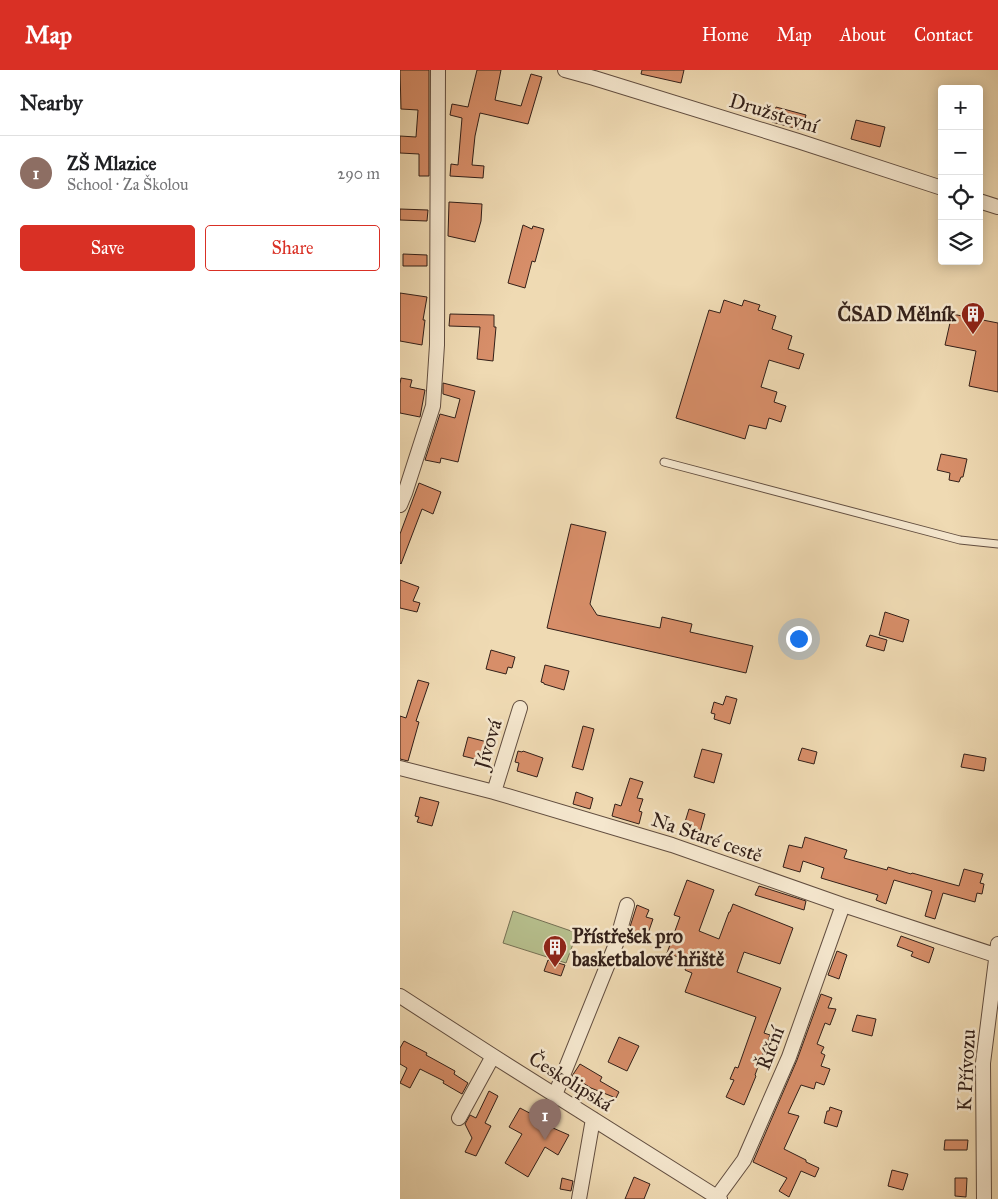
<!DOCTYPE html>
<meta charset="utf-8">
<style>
body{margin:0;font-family:"IM FELL Great Primer",serif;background:#f6f6f6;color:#202124}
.controls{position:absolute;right:15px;top:15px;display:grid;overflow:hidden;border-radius:5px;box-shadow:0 2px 12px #0003}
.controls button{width:45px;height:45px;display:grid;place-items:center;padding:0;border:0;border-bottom:1px solid #e0e0e0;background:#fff;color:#202124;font:25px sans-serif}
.you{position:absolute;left:398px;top:568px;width:18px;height:18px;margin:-12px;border:4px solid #fff;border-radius:50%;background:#1a73e8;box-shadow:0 0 0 8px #1a73e833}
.badge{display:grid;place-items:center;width:32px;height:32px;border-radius:50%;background:#d93025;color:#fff;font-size:16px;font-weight:700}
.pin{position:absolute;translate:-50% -41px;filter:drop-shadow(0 1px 2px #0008)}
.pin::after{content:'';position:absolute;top:26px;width:18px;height:15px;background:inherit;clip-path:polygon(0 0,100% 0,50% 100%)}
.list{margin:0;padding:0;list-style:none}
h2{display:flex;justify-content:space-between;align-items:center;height:65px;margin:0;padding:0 20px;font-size:21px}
h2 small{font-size:16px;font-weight:400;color:#757577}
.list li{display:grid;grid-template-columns:32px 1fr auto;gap:15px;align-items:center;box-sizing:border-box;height:75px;padding:0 20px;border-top:1px solid #e0e0e0}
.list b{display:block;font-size:19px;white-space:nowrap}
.list p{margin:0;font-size:16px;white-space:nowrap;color:#757577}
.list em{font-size:16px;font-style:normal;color:#757577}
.actions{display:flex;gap:10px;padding:15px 20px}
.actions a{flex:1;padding:11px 0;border:1px solid #d93025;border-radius:5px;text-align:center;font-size:18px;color:#d93025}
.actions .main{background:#d93025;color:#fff}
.icon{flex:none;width:28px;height:28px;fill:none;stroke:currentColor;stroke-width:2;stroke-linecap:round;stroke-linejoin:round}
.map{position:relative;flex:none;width:598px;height:1129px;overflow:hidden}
header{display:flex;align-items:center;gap:30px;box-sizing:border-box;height:70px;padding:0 25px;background:#d93025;color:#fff}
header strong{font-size:24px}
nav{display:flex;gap:28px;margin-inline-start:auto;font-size:18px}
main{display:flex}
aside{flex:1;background:#fff}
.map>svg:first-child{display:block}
.pitch{fill:#b7c08e;stroke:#757054}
.building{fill:#d78e69;stroke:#332019}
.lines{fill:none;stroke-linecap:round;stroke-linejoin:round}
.lane-casing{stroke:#624e40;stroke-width:9}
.street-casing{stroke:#624e40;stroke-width:16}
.lane{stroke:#f5e7ce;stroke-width:7}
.street{stroke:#f5e7ce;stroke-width:14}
.labels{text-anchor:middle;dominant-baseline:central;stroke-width:5;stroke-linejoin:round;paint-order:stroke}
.street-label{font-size:20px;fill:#332019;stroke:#f5e7ce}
.poi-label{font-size:20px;font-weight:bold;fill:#332019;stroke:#f5e7ce;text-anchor:end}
</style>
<header>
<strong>Map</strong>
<nav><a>Home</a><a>Map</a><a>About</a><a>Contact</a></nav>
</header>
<main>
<aside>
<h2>Nearby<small></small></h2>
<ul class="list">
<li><span class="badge" style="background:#8d6e63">1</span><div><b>ZŠ Mlazice</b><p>School · Za Školou</p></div><em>290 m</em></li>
</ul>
<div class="actions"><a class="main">Save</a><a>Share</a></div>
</aside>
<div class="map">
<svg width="598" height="1129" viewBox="0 0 598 1129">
<rect width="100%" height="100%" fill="#efdab3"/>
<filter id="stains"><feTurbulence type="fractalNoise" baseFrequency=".004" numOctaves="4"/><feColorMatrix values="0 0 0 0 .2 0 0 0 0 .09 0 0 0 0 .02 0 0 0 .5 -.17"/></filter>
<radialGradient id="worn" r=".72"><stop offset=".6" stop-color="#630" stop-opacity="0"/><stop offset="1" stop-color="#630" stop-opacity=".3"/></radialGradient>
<!-- pitch -->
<path class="pitch" d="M 113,841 L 177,863 L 166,893 L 103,873 Z"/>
<!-- building -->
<path class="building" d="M 0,0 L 29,0 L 29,106 L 19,106 L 19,84 L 0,83 L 0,66 L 16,67 L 18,40 L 1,39 Z
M 77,0 L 101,0 L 95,30 L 121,36 L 131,4 L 142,7 L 128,54 L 80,43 L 75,66 L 72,95 L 84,96 L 83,108 L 50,106 L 51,94 L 58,95 L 62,48 L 50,45 L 52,34 L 68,37 Z
M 242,0 L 284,0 L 281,13 L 241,4 Z
M 376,37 L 406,45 L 402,60 L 372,52 Z
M 456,50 L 485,57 L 480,77 L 451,69 Z
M 49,132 L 82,134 L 81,151 L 75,172 L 48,166 Z
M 0,139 L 28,140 L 27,151 L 0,150 Z
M 123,155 L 132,159 L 133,156 L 144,159 L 135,192 L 132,191 L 125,218 L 108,213 Z
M 3,184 L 27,185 L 27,196 L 3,196 Z
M 0,223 L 27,227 L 23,250 L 25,250 L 22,275 L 0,271 Z
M 324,230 L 342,236 L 344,230 L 360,235 L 358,240 L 376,246 L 372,259 L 392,266 L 388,279 L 404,284 L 399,299 L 369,290 L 361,317 L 377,322 L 374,332 L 386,336 L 381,352 L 369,348 L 366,359 L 349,355 L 345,369 L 276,348 L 309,240 L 320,243 Z
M 50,244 L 94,245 L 94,257 L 96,257 L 93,291 L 77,289 L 80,257 L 49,256 Z
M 552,244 L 598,253 L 598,322 L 569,316 L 576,281 L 545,275 Z
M 1,308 L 12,310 L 10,317 L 25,320 L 20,347 L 0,343 L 0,314 Z
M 43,313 L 75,321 L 58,392 L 41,388 L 40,393 L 25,390 L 40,344 L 55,348 L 60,329 L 43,324 Z
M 541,384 L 567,389 L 563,407 L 561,407 L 559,412 L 549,410 L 550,403 L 537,400 Z
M 19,413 L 41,422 L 33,444 L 22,439 L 1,494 L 0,493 L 0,464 Z
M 171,454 L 206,462 L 190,534 L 197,545 L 260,558 L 262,547 L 292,554 L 290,562 L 353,576 L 346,603 L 147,558 Z
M 0,510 L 19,517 L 13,531 L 20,533 L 17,542 L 0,538 Z
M 485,542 L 509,550 L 503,572 L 479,565 Z
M 470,565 L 487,570 L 484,581 L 466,576 Z
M 91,580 L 115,587 L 112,598 L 108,597 L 106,604 L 86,599 Z
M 145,595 L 169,601 L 164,620 L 144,614 L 144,613 L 141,612 Z
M 18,610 L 29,613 L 16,651 L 19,652 L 8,691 L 0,689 L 0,646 L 6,648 Z
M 326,626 L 337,629 L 330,654 L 314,649 L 315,644 L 311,643 L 314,632 L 323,635 Z
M 183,656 L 194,659 L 183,700 L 172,697 Z
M 68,667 L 91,673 L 89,684 L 85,683 L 83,691 L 63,686 Z
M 402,678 L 417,682 L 414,694 L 398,690 Z
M 302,679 L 322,684 L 314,713 L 294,707 Z
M 118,681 L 122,682 L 123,681 L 143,688 L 137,707 L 117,701 L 119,693 L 115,692 Z
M 564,684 L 586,688 L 584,701 L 561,697 Z
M 230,708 L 243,712 L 237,728 L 243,729 L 239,741 L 242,742 L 239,754 L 212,746 L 215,734 L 221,736 Z
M 176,722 L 193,728 L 190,739 L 173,734 Z
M 20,727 L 39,732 L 32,756 L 17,752 L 19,747 L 15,746 Z
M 289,739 L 305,744 L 300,762 L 296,761 L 294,769 L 281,765 Z
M 405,767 L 447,780 L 444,788 L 487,800 L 488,797 L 511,804 L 512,803 L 559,816 L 564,799 L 583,804 L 580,813 L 584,814 L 582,824 L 577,823 L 575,832 L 543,823 L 535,849 L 525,846 L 532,821 L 494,810 L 486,834 L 476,830 L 478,825 L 421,808 L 424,798 L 403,791 L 400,802 L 383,797 L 389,775 L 402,778 Z
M 287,810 L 314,820 L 299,861 L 319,869 L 329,842 L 330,842 L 333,834 L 393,858 L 380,894 L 344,882 L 337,902 L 381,918 L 364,963 L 370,965 L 355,1005 L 356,1006 L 344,1035 L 326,1027 L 334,1010 L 330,1009 L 335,997 L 338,998 L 356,947 L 285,922 L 292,903 L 285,900 L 289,891 L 267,883 L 280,847 L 274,845 Z
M 359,816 L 406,831 L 404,840 L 355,825 Z
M 237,835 L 249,840 L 246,847 L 253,849 L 245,872 L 227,866 Z
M 501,866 L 534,878 L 529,893 L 511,886 L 513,882 L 497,876 Z
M 437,881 L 447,885 L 439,909 L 428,905 Z
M 148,890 L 165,895 L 161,906 L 144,901 Z
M 421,924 L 432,928 L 428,938 L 436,939 L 430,955 L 425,953 L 417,974 L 424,977 L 421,983 L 425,985 L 421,996 L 430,999 L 424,1015 L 416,1012 L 414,1019 L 401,1015 L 388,1043 L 399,1046 L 384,1079 L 406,1090 L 406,1092 L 419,1098 L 415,1107 L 401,1101 L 389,1127 L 379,1121 L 387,1108 L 353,1092 L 397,990 Z
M 457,945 L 476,949 L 472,966 L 452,961 Z
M 219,967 L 239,976 L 227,1001 L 208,992 Z
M 4,971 L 27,983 L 26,985 L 55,1001 L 54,1004 L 68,1013 L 62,1024 L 43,1013 L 44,1011 L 20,999 L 10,1018 L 0,1013 L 7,998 L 0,994 L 0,978 Z
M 180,994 L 202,1007 L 200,1011 L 219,1022 L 216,1028 L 191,1018 L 172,1006 Z
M 89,1021 L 98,1026 L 85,1053 L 91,1056 L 76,1086 L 65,1082 L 72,1068 L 65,1054 L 70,1045 L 76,1048 Z
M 430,1037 L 442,1041 L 437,1057 L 424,1053 L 427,1041 L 429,1041 Z
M 120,1038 L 141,1049 L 144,1053 L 146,1053 L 153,1058 L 169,1065 L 158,1085 L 145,1077 L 128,1107 L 105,1093 L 122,1064 L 109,1057 Z
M 545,1070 L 568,1070 L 567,1080 L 544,1080 Z
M 492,1100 L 508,1104 L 503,1120 L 488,1116 Z
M 234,1107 L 250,1114 L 244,1129 L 225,1129 Z
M 162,1108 L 173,1111 L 171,1121 L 160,1119 Z
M 555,1108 L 567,1108 L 566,1127 L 555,1126 Z"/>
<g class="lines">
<!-- lane casing -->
<g class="lane-casing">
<path id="lane" d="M 264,392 L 560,470 L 598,474"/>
</g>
<!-- street casing -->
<g class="street-casing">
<path id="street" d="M 165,0 L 194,8 L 398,71 L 542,118
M 579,131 L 598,137
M 0,435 L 5,423 L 33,336 L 37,275 L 38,0
M 0,698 L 94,722 L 272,775 L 443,835 L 598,886
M 94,722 L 120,638
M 0,926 L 93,986 L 320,1129
M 155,1025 L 216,874 L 227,835
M 59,1048 L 93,986
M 317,1127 L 344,1090 L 389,987 L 443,835
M 179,1129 L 193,1049
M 584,1129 L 583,993 L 598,874"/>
</g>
<!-- lane -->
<use href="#lane" class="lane"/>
<!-- street -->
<use href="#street" class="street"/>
</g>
<!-- icons -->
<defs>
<g id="building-pin" transform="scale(1.25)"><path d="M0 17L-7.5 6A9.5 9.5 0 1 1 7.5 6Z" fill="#8f2418" stroke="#f5e7ce"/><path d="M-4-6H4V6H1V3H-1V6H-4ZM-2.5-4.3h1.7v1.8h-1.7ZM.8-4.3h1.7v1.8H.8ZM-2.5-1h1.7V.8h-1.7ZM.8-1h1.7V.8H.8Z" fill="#fff"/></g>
</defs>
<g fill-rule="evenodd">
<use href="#building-pin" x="573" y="244"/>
<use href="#building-pin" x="155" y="877"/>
</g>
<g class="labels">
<!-- street labels -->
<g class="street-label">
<text transform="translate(374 43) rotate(17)">Družstevní</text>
<text transform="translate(88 674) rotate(-73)">Jívová</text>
<text transform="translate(307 767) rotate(19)">Na Staré cestě</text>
<text transform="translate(370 978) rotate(-69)">Říční</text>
<text transform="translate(566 1000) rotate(-87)">K Přívozu</text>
<text transform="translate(171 1011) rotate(32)">Českolipská</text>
</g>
<!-- poi labels -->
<g class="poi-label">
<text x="556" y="244">ČSAD Mělník</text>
<text x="172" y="866" text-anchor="start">Přístřešek pro<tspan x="172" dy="23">basketbalové hřiště</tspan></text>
</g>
</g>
<rect width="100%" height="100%" filter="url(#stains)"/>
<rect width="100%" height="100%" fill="url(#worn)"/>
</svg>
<div class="controls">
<button>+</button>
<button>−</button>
<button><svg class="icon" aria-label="locate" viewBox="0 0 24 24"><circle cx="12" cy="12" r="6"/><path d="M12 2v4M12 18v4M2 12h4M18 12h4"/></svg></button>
<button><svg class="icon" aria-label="layers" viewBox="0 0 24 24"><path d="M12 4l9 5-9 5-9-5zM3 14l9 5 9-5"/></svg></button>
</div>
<div class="you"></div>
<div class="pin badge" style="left:145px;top:1070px;background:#8d6e63">1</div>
</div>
</main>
